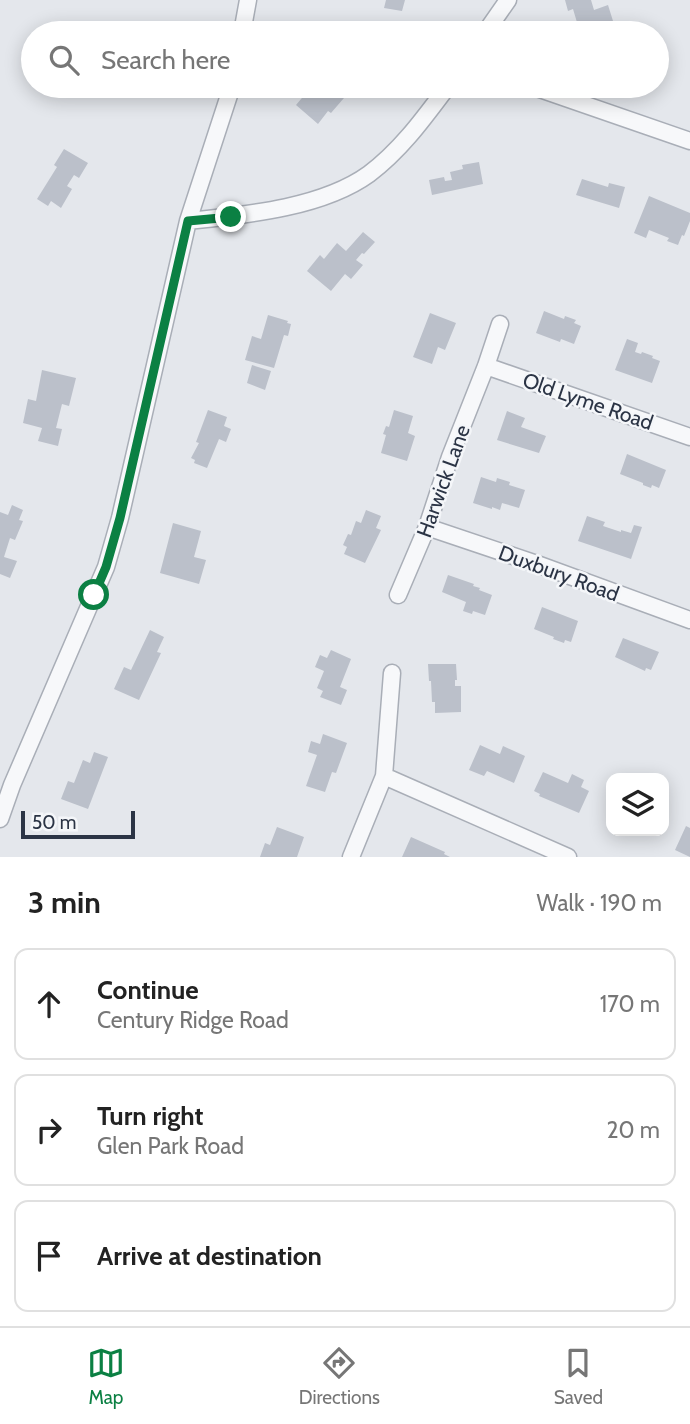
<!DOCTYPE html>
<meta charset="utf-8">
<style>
body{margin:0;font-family:Cabin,sans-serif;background:#f6f6f6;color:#222}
.controls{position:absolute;right:21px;bottom:21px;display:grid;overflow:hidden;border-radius:14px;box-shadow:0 4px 18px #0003}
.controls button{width:63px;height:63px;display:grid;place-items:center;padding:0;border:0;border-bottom:2px solid #e0e0e0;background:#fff;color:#222;font:35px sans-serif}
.scale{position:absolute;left:21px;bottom:18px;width:114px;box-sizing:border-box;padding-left:7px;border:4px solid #2b3445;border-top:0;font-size:19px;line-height:24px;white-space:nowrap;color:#2b3445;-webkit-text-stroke:5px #f4f6f9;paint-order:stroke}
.stop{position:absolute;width:21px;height:21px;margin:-16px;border:5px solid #0b8043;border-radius:50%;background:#fff}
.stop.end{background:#0b8043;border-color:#fff;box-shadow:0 2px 7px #0008}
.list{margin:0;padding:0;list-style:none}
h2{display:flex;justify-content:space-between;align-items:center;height:91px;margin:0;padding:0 28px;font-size:30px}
h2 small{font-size:23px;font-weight:400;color:#767676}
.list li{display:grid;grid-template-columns:46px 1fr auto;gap:21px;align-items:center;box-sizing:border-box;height:112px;margin:0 14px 14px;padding:0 14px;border:2px solid #e0e0e0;border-radius:14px}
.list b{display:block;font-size:26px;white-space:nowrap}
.list p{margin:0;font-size:23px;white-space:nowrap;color:#767676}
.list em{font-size:23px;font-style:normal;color:#767676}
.icon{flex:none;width:38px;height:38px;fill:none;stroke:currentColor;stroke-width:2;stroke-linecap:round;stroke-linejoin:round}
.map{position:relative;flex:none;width:690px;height:857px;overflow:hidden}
.search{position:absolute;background:#fff;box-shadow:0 4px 18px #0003;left:21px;right:21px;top:21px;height:77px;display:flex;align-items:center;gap:18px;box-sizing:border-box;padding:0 24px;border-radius:38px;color:#767676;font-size:26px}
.sheet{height:469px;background:#fff}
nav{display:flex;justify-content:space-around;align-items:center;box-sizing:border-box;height:98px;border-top:2px solid #e0e0e0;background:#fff;font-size:19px;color:#767676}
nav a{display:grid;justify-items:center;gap:4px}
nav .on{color:#0b8043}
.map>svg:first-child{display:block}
.building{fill:#bbc0ca}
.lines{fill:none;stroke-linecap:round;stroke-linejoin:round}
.street-casing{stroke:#a9aeb7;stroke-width:19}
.street{stroke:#f7f8fa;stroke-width:16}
.route{stroke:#0b8043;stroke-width:9}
.labels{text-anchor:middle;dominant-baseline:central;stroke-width:5;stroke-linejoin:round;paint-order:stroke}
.street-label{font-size:21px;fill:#2b3445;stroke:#f4f6f9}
</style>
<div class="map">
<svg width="690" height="857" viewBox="0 0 690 857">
<rect width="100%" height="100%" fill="#e4e7ec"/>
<!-- building -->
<path class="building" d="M 386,0 L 405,0 L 402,11 L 384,8 Z
M 565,0 L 591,0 L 594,10 L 608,5 L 613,21 L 611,22 L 612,25 L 606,27 L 608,33 L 590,33 L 587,26 L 579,29 L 573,9 L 568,11 Z
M 312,86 L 344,86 L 350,91 L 331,113 L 328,111 L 318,124 L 296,105 Z
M 64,149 L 88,163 L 79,178 L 74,175 L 67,186 L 72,189 L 61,208 L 51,201 L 48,206 L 37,199 L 57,167 L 54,165 Z
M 479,162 L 483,184 L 432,195 L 429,180 L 444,177 L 445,181 L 452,180 L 450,172 L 463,169 L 462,165 Z
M 582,179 L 608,187 L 609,183 L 625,187 L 619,208 L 576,195 Z
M 649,196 L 690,213 L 690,221 L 684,236 L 682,235 L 678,245 L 667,241 L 669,238 L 649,230 L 646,238 L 634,233 Z
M 363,232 L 375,242 L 364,254 L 362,253 L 356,260 L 363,265 L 351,279 L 345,274 L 331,291 L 307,271 L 320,255 L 324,259 L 337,243 L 346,251 Z
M 544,311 L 564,319 L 565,316 L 576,320 L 574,323 L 581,326 L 574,344 L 561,339 L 560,342 L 536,333 Z
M 430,313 L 456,323 L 445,350 L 438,347 L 432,364 L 413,357 Z
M 268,315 L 288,321 L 287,323 L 291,324 L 288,336 L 284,335 L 274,368 L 245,360 L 252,336 L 261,339 Z
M 627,339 L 638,343 L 635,352 L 641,354 L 642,352 L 653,356 L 652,358 L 660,361 L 652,383 L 615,370 Z
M 252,365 L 271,371 L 265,390 L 247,383 Z
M 42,370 L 76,378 L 69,406 L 62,404 L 56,428 L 62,429 L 58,446 L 38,441 L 42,428 L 23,423 L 28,399 L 36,401 Z
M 208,410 L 227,417 L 224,426 L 231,429 L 226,442 L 219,439 L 207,468 L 194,463 L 195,460 L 191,458 L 199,443 L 196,442 Z
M 394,410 L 413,416 L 408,433 L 415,436 L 407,461 L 381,453 L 386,435 L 383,434 L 386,426 L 389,427 Z
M 507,411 L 525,418 L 521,427 L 546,436 L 539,453 L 497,440 Z
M 627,454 L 666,470 L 659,488 L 652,485 L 651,488 L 643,485 L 643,483 L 620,474 Z
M 481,477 L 496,482 L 497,478 L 510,482 L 509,485 L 525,490 L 519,508 L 502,503 L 500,510 L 492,507 L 492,509 L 473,503 Z
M 12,505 L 23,510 L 19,520 L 23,521 L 15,540 L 10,538 L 4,557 L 17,561 L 10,578 L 0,574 L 0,512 L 8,515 Z
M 366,510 L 381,516 L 376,528 L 381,530 L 365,563 L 344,554 L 347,547 L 343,545 L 348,534 L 351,535 L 356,521 L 361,523 Z
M 587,516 L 605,522 L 603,526 L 621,532 L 621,530 L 631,533 L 634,525 L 642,527 L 631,559 L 578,541 Z
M 173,523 L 201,531 L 194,557 L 206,560 L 199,584 L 160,573 Z
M 448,575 L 474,584 L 473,586 L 480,588 L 479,590 L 492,595 L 485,615 L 473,611 L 472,614 L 463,611 L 466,602 L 442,592 Z
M 542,607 L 578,621 L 571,642 L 565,640 L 564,643 L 553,639 L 554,637 L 534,629 Z
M 150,630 L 164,637 L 157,652 L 161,653 L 139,700 L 114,689 L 124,667 L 131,670 Z
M 623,638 L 659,652 L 651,670 L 646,668 L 645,671 L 615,657 Z
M 331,650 L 351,659 L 340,687 L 347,690 L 341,705 L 320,697 L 323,691 L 317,688 L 324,671 L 315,667 L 320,655 L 327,658 Z
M 428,664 L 456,664 L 457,680 L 455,680 L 455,686 L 461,686 L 461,712 L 435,713 L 435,702 L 432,702 L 431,681 L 429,681 Z
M 323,734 L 347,743 L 336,773 L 332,772 L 325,792 L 306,786 L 317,755 L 308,752 L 311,741 L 320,744 Z
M 480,745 L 500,754 L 503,746 L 525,756 L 514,783 L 487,771 L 484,776 L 469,770 Z
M 94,752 L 108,757 L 88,809 L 61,799 L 68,781 L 74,783 L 83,760 L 90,763 Z
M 543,772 L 568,783 L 572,774 L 584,780 L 581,787 L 589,791 L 579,813 L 539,796 L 540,794 L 534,791 Z
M 686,826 L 690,828 L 690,857 L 675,850 Z
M 277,827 L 304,837 L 297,857 L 260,857 L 265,843 L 270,845 Z
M 411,837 L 445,852 L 444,854 L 450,857 L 402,857 Z"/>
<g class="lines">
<!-- street casing -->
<g class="street-casing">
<path id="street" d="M 242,33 L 248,0
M 485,33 L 508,0
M 531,86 L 690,141
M 188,221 C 245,215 322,208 369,174 C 401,150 424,118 448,86
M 486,366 L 690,437
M 427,527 L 537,564 L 690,620
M 398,595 L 427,527 L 450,457 L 486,366 L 500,324
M 384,776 L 568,857
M 0,819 L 12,785 L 106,567 L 120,518 L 188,221 L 232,86
M 351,857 L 384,776 L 392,673"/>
</g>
<!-- street -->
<use href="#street" class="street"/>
</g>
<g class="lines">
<!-- route -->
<path class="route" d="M 94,595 L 106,567 L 120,518 L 188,221 L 231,217"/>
</g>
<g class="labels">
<!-- street labels -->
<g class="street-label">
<text transform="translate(588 401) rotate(19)">Old Lyme Road</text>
<text transform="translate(443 481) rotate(-70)">Harwick Lane</text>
<text transform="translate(559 573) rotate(20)">Duxbury Road</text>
</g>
</g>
</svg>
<div class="controls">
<button><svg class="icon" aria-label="layers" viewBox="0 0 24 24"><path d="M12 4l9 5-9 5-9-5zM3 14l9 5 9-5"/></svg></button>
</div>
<div class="scale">50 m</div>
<div class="stop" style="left:94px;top:595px"></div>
<div class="stop end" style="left:231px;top:217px"></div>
<div class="search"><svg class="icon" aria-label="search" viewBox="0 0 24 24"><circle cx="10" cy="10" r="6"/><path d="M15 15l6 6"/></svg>Search here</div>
</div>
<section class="sheet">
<h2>3 min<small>Walk · 190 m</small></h2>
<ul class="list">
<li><svg class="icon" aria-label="ahead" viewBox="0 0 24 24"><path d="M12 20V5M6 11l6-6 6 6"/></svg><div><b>Continue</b><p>Century Ridge Road</p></div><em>170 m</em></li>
<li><svg class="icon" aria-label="right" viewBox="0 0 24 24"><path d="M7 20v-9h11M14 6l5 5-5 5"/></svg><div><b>Turn right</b><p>Glen Park Road</p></div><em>20 m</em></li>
<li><svg class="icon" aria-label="arrive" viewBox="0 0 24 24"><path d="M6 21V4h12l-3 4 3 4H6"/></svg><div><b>Arrive at destination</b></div></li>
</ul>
</section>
<nav>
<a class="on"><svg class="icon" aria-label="map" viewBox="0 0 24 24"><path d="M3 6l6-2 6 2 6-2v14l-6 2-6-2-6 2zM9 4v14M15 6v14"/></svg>Map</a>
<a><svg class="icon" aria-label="directions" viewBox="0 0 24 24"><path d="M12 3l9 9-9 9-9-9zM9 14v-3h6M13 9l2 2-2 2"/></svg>Directions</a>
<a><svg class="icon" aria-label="saved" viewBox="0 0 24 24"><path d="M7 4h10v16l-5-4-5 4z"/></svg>Saved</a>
</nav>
